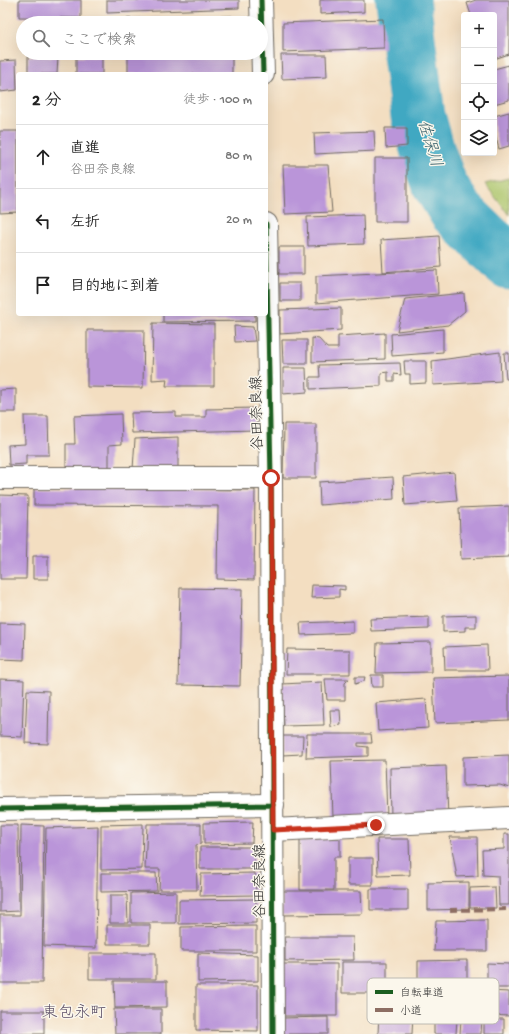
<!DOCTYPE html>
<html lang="ja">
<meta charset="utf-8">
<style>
body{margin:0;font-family:"Gochi Hand","Klee One",sans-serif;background:#f2f2f2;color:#222}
.controls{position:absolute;right:12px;top:12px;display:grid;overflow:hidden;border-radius:4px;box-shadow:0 4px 16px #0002}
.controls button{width:36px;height:36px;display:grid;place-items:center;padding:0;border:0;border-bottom:1px solid #e0e0e0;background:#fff;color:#222;font:20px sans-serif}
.stop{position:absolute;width:12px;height:12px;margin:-9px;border:3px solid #c8321e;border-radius:50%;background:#fff}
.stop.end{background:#c8321e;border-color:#fff;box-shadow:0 1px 4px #0008}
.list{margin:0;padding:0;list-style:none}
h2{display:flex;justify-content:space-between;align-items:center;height:52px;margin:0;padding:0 16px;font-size:17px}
h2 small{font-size:13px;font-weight:400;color:#767676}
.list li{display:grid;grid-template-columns:26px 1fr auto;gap:12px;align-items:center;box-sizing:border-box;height:64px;padding:0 16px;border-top:1px solid #e0e0e0}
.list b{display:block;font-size:15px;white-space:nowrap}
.list p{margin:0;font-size:13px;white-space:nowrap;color:#767676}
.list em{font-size:13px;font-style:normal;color:#767676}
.icon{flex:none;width:22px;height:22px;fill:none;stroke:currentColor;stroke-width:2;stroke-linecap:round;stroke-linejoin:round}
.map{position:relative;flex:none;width:509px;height:1034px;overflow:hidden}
.search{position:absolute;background:#fff;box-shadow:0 4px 16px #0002;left:16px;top:16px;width:252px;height:44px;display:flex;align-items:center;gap:10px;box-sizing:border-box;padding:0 14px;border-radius:22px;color:#767676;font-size:15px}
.panel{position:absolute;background:#fff;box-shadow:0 4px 16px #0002;left:16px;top:72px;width:252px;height:244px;border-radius:4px}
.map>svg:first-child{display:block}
.green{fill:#acc56a;stroke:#6c784a}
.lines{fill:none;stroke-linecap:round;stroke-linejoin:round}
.river{stroke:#41a8c2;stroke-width:55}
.building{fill:#ba95d9}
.street-casing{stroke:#716a60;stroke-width:24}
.secondary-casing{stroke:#716a60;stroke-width:24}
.street{stroke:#fff;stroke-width:22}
.secondary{stroke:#fff;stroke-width:22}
.quiet{stroke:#8d6e63;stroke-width:4;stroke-dasharray:8 4;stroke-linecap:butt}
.cycleway-casing{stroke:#fbf7ec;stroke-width:8}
.cycleway{stroke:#1b5e20;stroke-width:5}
.route{stroke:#c8321e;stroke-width:5}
.labels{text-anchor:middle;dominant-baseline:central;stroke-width:3;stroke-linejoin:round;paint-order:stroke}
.street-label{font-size:15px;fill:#2b2b2b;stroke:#fbf7ec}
.water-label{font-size:16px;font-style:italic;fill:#345d67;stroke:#fbf7ec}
.neighbourhood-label{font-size:16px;fill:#5d5068;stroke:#fbf7ec}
.key{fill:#fbf7ec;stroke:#bdbab2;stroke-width:1}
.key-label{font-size:11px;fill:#2b2b2b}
</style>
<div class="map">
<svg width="509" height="1034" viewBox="0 0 509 1034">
<rect width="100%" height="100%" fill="#fbf7ec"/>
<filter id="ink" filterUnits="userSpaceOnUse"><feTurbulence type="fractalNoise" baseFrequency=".025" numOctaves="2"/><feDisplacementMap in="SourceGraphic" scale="8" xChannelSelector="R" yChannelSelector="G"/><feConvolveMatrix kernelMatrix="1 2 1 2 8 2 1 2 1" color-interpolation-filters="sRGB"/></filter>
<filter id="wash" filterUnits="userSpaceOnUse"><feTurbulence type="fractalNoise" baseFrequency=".012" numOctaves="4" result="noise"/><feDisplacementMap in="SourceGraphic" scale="16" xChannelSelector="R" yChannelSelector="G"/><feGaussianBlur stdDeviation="0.9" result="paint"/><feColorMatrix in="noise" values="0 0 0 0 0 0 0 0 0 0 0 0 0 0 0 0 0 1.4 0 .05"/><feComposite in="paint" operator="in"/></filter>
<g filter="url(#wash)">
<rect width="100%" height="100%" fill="#f3dec1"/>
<!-- green -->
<path class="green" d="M 509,178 L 509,215 L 485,184 Z"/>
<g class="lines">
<!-- river -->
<path class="river" d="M 403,0 L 418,116 L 428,152 L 440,185 L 456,211 L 509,262"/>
</g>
<g id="blocks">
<!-- building -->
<path class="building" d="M 19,0 L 81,0 L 81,18 L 19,17 Z
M 107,0 L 239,0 L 239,8 L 107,13 Z
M 320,0 L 364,0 L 364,12 L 320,14 Z
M 476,0 L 509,0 L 509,54 L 494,59 L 494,15 L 471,15 L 467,3 Z
M 232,16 L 232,23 L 113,23 L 113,19 Z
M 383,19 L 384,48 L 283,52 L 283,23 Z
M 128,53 L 232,53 L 232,74 L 128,74 Z
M 281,55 L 326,55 L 327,77 L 282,79 Z
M 28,56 L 58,57 L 57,74 L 28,74 Z
M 76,57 L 102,57 L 102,74 L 76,74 Z
M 16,60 L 17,90 L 0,92 L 0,61 Z
M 509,65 L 509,100 L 494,104 L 494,69 Z
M 509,112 L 509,146 L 499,149 L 494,130 L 494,116 Z
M 385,128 L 407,128 L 407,146 L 386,148 Z
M 0,131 L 18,131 L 18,212 L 0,213 Z
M 374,131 L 375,151 L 315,154 L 314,133 Z
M 375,158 L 407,158 L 407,222 L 375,222 Z
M 283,165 L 328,165 L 332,212 L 285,214 Z
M 363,215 L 364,244 L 308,246 L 307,217 Z
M 439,236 L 441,267 L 383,272 L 381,240 Z
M 279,247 L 304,247 L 304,274 L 279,274 Z
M 437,270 L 438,294 L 316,303 L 316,276 Z
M 280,283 L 300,283 L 300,301 L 280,301 Z
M 464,293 L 465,311 L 448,325 L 397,331 L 405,299 Z
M 341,308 L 341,330 L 280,334 L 280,310 Z
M 163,314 L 255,314 L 255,321 L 163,322 Z
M 153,323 L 214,324 L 214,386 L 166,386 L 167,379 L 152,380 Z
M 234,326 L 253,327 L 255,341 L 235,342 Z
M 443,329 L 443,352 L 392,356 L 391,334 Z
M 87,330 L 144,330 L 143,388 L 87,387 Z
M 385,333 L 385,359 L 312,362 L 312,338 L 319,339 L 327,348 L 338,348 L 338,336 Z
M 282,340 L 307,340 L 307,364 L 283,364 Z
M 500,352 L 501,381 L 433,385 L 432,361 Z
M 504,353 L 509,353 L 509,379 L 506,379 Z
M 404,361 L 426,361 L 426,383 L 410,384 L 410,374 L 405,374 Z
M 400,363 L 401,375 L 394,374 L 394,381 L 388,381 L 388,372 L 381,373 L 381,386 L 310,389 L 310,377 L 320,377 L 319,365 Z
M 283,368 L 306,368 L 307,392 L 283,394 Z
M 16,389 L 16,412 L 0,412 L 0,390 Z
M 256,408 L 257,430 L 132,433 L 131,413 L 176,412 L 176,417 L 206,417 L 206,409 Z
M 121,414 L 122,444 L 109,445 L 109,473 L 66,474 L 66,444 L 75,444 L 74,416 Z
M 24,416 L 48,416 L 49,455 L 26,455 L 26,464 L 9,465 L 8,445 L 25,444 Z
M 284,424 L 316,424 L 316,478 L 283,478 Z
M 178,437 L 178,469 L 133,469 L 135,439 Z
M 454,472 L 457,501 L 405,505 L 403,477 Z
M 393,477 L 394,499 L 320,505 L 319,482 Z
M 34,488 L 255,490 L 254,580 L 217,579 L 218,506 L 34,505 Z
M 0,495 L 28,496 L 26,579 L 0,579 Z
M 509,506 L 509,557 L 461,559 L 459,508 Z
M 33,556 L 48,556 L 48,579 L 33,579 Z
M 312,585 L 345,586 L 345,590 L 339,589 L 339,597 L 311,598 Z
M 180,588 L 242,589 L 240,686 L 178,685 Z
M 476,615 L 476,627 L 465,627 L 465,631 L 443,632 L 443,616 Z
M 429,617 L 429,629 L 371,631 L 370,619 Z
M 353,621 L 353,633 L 301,635 L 300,623 Z
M 0,623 L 25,624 L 24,660 L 0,659 Z
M 431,642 L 431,672 L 376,673 L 377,643 Z
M 487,645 L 488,670 L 445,670 L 444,647 Z
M 287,649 L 350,650 L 350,674 L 286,674 Z
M 371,675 L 383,675 L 383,687 L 372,687 Z
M 509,676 L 509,720 L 435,723 L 433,678 Z
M 355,677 L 365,677 L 364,681 L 355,684 Z
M 0,679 L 24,680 L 22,737 L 0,736 Z
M 325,679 L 349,679 L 345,683 L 345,700 L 327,700 Z
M 322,682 L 324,725 L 284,726 L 282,684 Z
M 27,690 L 49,691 L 48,744 L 25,743 Z
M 426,699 L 428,728 L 378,731 L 376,703 Z
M 330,710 L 340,710 L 341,725 L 331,727 Z
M 307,734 L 371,734 L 372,743 L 358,743 L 358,746 L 368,747 L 368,756 L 306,758 Z
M 282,736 L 303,736 L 302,754 L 282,755 Z
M 509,755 L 509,788 L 500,785 L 463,786 L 463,757 Z
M 385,760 L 387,817 L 333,818 L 331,761 Z
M 446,766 L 448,817 L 391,818 L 390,768 Z
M 253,822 L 252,843 L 204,844 L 204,823 Z
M 143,824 L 142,869 L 101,870 L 101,825 Z
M 147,824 L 201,824 L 201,844 L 196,845 L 197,890 L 159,890 L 160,869 L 145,869 Z
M 0,825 L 18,825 L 19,911 L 0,912 Z
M 21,825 L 44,826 L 42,983 L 0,983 L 0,915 L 20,915 Z
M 98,826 L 96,948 L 44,946 L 46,828 Z
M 504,834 L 509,834 L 509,905 L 499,905 L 498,876 L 483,875 L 482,850 L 504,849 Z
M 450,837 L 477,837 L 478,876 L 457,877 Z
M 340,838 L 340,857 L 334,857 L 334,890 L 300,890 L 300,839 Z
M 377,839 L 409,839 L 410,875 L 378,876 Z
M 200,847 L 254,847 L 254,869 L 200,869 Z
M 348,858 L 373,858 L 373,885 L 348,885 Z
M 101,873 L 156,873 L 157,891 L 101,892 Z
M 255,873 L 256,895 L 200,896 L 201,874 Z
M 469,882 L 469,909 L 428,910 L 428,883 Z
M 495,887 L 496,908 L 470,908 L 470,888 Z
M 370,889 L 408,889 L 408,910 L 370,910 Z
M 282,891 L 361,891 L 362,914 L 282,915 Z
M 176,892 L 176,923 L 131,923 L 131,893 Z
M 110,895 L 127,895 L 128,923 L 110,923 Z
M 256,899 L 256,923 L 179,924 L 179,900 Z
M 487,920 L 487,951 L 434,951 L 436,921 Z
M 107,925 L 150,925 L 150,944 L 107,944 Z
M 256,926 L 256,951 L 181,951 L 181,927 Z
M 285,937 L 353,937 L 354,960 L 285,961 Z
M 89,953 L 156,953 L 156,979 L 89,979 Z
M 198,953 L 258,955 L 258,981 L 198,982 Z
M 467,960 L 467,993 L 418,992 L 418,961 Z
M 342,962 L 387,962 L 387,993 L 342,993 Z
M 487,963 L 509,964 L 509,988 L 487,988 Z
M 283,964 L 337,964 L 337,1016 L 283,1016 Z
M 114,981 L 167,981 L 167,1007 L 115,1008 Z
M 196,985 L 258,985 L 258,1031 L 196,1030 Z
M 489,991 L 509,992 L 509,1016 L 489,1015 Z
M 114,1009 L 161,1009 L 161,1034 L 115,1034 Z
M 0,1011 L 44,1011 L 44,1034 L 0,1034 Z
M 379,1012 L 413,1014 L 412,1034 L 378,1034 Z
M 328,1017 L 328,1034 L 283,1034 L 283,1018 Z
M 434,1018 L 457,1018 L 456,1034 L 434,1034 Z
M 461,1019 L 482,1019 L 481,1034 L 460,1034 Z
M 484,1019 L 504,1019 L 504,1034 L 484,1034 Z"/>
</g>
</g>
<g filter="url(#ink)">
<use href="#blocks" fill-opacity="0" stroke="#716a60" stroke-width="1"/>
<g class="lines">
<!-- street casing -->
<g class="street-casing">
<path id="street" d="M 0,478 L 271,478
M 0,809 L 273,805
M 273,830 L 509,818"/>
</g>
<!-- secondary casing -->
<g class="secondary-casing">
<path id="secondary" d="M 261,0 L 263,74
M 266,224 L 271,478 L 273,1034"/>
</g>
<!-- street -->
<use href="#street" class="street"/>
<!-- secondary -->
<use href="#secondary" class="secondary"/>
<!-- quiet -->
<path class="quiet" d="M 450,910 L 509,909"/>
<!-- cycleway casing -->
<g class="cycleway-casing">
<path id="cycleway" d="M 261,0 L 263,74
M 266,224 L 271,478 L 273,1034
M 0,809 L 273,805"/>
</g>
<!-- cycleway -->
<use href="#cycleway" class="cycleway"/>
</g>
</g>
<g class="lines" filter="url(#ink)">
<!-- route -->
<path class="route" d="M 271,478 L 273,830 L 376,825"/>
</g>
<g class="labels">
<!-- street labels -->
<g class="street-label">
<text transform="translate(258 413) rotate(-91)">谷田奈良線</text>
<text transform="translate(261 881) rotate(-90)">谷田奈良線</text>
</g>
<!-- water labels -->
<g class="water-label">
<text transform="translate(428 144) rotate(73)">佐保川</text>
</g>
<!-- neighbourhood labels -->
<g class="neighbourhood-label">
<text x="74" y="1014">東包永町</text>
</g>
</g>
<!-- legend -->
<rect x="367" y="978" width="132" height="46" rx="6" class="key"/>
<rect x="375" y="990" width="18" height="4" fill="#1b5e20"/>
<rect x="375" y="1008" width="18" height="4" fill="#8d6e63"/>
<g class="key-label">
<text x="400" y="996">自転車道</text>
<text x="400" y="1014">小道</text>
</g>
</svg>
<div class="controls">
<button>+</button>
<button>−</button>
<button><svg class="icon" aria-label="locate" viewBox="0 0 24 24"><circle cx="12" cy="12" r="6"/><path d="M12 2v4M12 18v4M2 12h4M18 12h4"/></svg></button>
<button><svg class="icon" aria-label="layers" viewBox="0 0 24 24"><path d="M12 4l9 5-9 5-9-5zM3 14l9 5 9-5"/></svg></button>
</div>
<div class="stop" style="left:271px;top:478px"></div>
<div class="stop end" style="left:376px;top:825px"></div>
<div class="search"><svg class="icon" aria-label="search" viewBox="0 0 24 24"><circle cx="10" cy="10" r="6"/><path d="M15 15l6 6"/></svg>ここで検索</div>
<section class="panel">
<h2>2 分<small>徒歩 · 100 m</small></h2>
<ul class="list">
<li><svg class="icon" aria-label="ahead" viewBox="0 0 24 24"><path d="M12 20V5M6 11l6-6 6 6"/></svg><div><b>直進</b><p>谷田奈良線</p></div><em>80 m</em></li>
<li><svg class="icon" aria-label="left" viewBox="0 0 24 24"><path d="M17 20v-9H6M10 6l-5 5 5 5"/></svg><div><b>左折</b></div><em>20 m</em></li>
<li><svg class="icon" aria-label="arrive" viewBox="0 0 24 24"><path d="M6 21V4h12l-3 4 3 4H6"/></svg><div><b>目的地に到着</b></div></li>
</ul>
</section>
</div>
